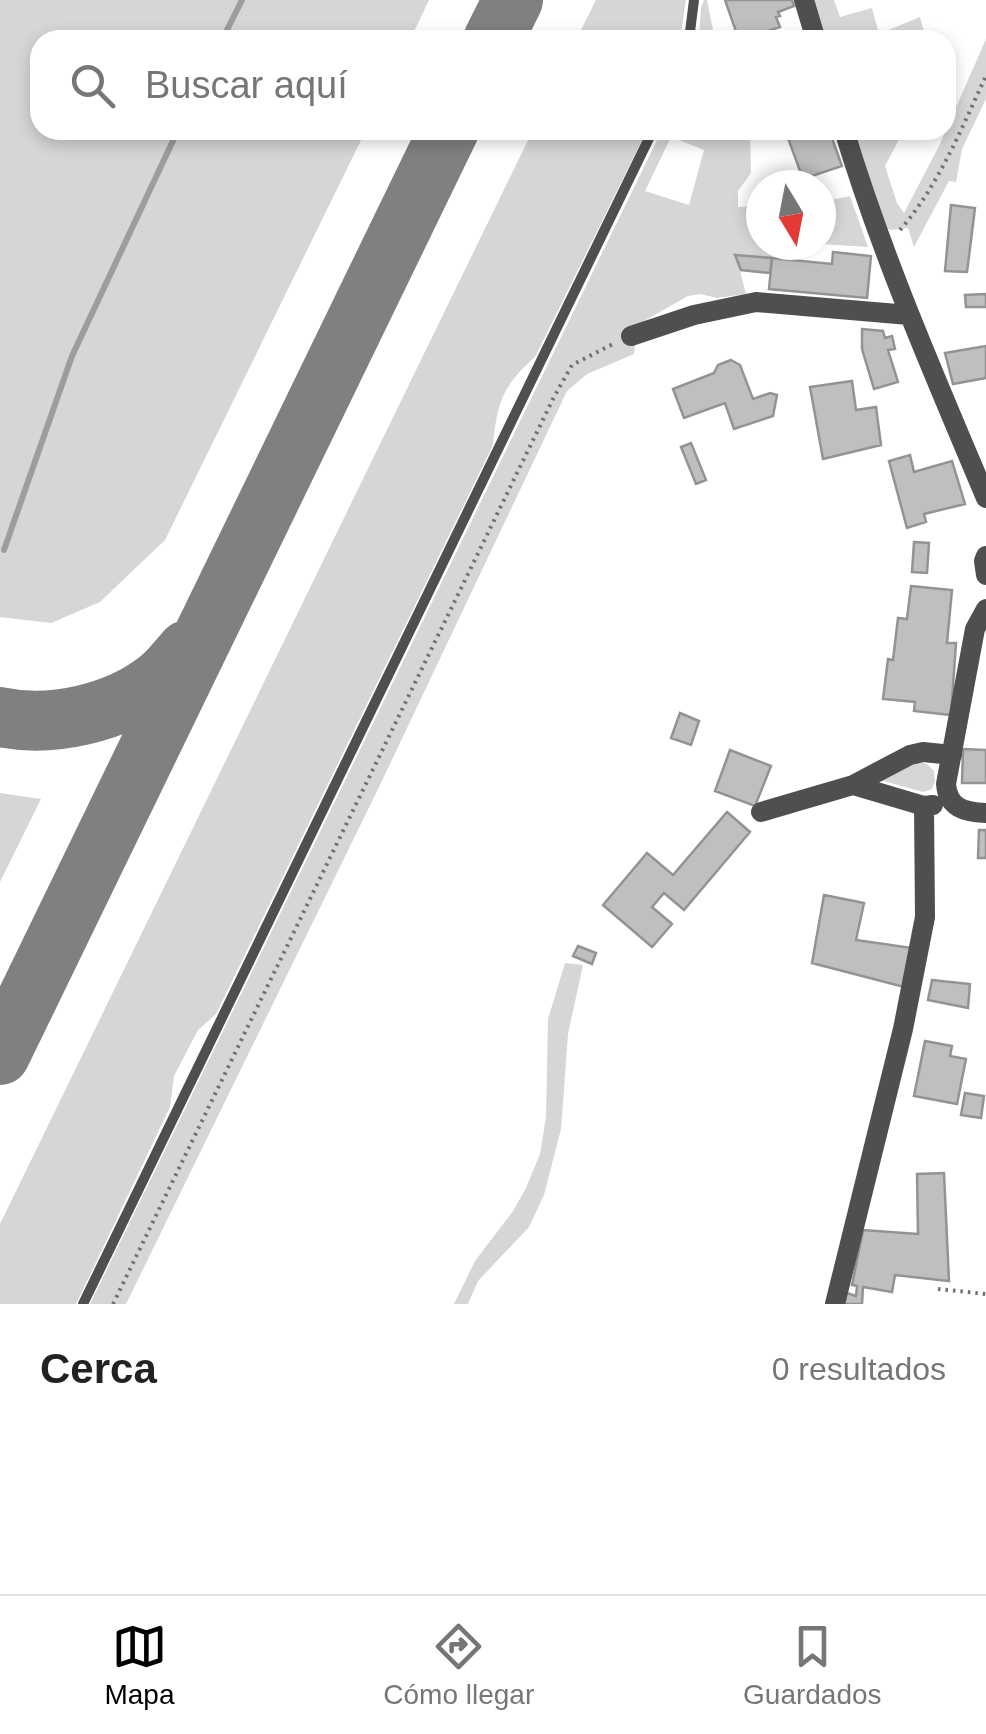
<!DOCTYPE html>
<html lang="es">
<meta charset="utf-8">
<style>
body{margin:0;font-family:Helvetica,sans-serif;background:#f6f6f6;color:#222}
.compass{position:absolute;left:746px;top:170px;width:90px;height:90px;border-radius:50%;background:#fff;box-shadow:0 5px 15px #0003;rotate:170deg}
.list{margin:0;padding:0;list-style:none}
h2{display:flex;justify-content:space-between;align-items:center;height:130px;margin:0;padding:0 40px;font-size:42px}
h2 small{font-size:32px;font-weight:400;color:#767676}
.icon{flex:none;width:55px;height:55px;fill:none;stroke:currentColor;stroke-width:2;stroke-linecap:round;stroke-linejoin:round}
.map{position:relative;flex:none;width:986px;height:1304px;overflow:hidden}
.search{position:absolute;background:#fff;box-shadow:0 5px 15px #0003;left:30px;right:30px;top:30px;height:110px;display:flex;align-items:center;gap:25px;box-sizing:border-box;padding:0 35px;border-radius:30px;color:#767676;font-size:38px}
.sheet{height:290px;background:#fff}
nav{display:flex;justify-content:space-around;align-items:center;box-sizing:border-box;height:140px;border-top:2px solid #e0e0e0;background:#fff;font-size:28px;color:#767676}
nav a{display:grid;justify-items:center;gap:5px}
nav .on{color:#000}
.map>svg:first-child{display:block}
.green{fill:#d6d6d6;fill-rule:evenodd}
.lines{fill:none;stroke-linecap:round;stroke-linejoin:round}
.stream{stroke:#9d9d9d;stroke-width:6}
.taxiway{stroke:#808080;stroke-width:60}
.building{fill:#bfbfbf;stroke:#939393;stroke-width:2.5}
.path{stroke:#717171;stroke-width:4;stroke-dasharray:2.5 5;stroke-linecap:butt}
.service{stroke:#4f4f4f;stroke-width:10}
.minor{stroke:#4f4f4f;stroke-width:20}
</style>
<div class="map">
<svg width="986" height="1304" viewBox="0 0 986 1304">
<rect width="100%" height="100%" fill="#fff"/>
<!-- green -->
<path class="green" d="M 0,0 L 429,0 L 410,40 L 40,40 L 40,130 L 366,130 L 165,540 L 100,602 L 51,623 L 0,617 Z
M 596,0 L 686,0 L 680,40 L 576,40 Z
M 704,0 L 707,0 L 715,40 L 699,40 L 701,8 Z
M 814,0 L 834,0 L 840,17 L 872,8 L 879,34 L 920,17 L 926,40 L 827,40 Z
M 986,39 L 986,99 L 962,149 L 956,182 L 949,181 L 914,247 L 908,228 L 891,230 L 885,228 L 854,130 L 904,130 L 885,166 L 897,203 L 904,213 L 939,146 Z
M 533,130 L 647,130 L 535,357 C 503,385 497,403 493,445 L 216,1014 L 198,1030 L 174,1076 L 170,1107 L 76,1304 L 0,1304 L 0,1224 Z
M 662,130 L 750,130 L 751,173 L 738,191 L 738,207 L 761,206 L 761,245 L 773,245 L 772,258 L 736,255 L 746,294 L 717,298 L 700,294 L 688,296 L 637,325 L 634,354 L 587,374 L 567,391 L 380,785 L 126,1304 L 90,1304 ZM 671,137 L 704,150 L 689,205 L 645,191 Z
M 850,196 L 868,247 L 821,244 L 821,202 Z
M 915,761 L 927,764 L 934,771 L 935,781 L 932,789 L 923,792 L 880,780 Z
M 0,793 L 41,799 L 0,882 Z
M 565,963 L 583,965 L 568,1034 L 561,1129 L 544,1195 L 529,1227 L 478,1281 L 468,1304 L 454,1304 L 475,1261 L 513,1211 L 526,1188 L 540,1154 L 546,1117 L 548,1019 Z"/>
<g class="lines">
<!-- stream -->
<path class="stream" d="M 222,40 L 242,0
M 4,550 L 72,356 L 178,130"/>
<!-- taxiway -->
<path class="taxiway" d="M 493,40 L 513,0
M 0,717 C 52,728 118,713 160,679 C 170,671 178,660 187,650
M 0,1055 L 449,130"/>
</g>
<!-- building -->
<path class="building" d="M 725,0 L 792,0 L 794,6 L 778,12 L 780,16 L 776,17 L 780,27 L 739,40 Z
M 785,130 L 829,130 L 842,166 L 803,179 Z
M 951,205 L 975,208 L 967,272 L 945,271 Z
M 833,252 L 871,256 L 867,298 L 769,289 L 772,258 L 832,264 Z
M 735,255 L 772,258 L 770,273 L 741,270 Z
M 986,294 L 986,307 L 966,307 L 965,295 Z
M 862,329 L 883,331 L 885,338 L 892,336 L 895,349 L 888,350 L 898,382 L 874,389 L 862,349 Z
M 986,346 L 986,378 L 953,384 L 945,353 Z
M 731,360 L 740,365 L 753,399 L 770,393 L 777,395 L 773,416 L 734,429 L 725,403 L 684,418 L 673,389 L 714,373 L 718,365 Z
M 852,381 L 856,410 L 876,407 L 881,445 L 823,459 L 810,387 Z
M 691,443 L 706,480 L 696,484 L 681,447 Z
M 910,455 L 914,472 L 952,461 L 965,504 L 924,514 L 926,522 L 907,528 L 889,461 Z
M 914,542 L 929,543 L 927,573 L 912,572 Z
M 911,586 L 952,590 L 947,643 L 956,643 L 951,715 L 914,711 L 915,702 L 883,699 L 888,659 L 893,660 L 898,618 L 907,619 Z
M 680,713 L 699,721 L 691,745 L 671,738 Z
M 963,749 L 986,750 L 986,783 L 962,783 Z
M 730,750 L 771,766 L 755,806 L 715,791 Z
M 727,812 L 750,832 L 684,910 L 664,893 L 652,907 L 672,924 L 652,947 L 603,905 L 647,853 L 673,875 Z
M 979,830 L 986,830 L 986,858 L 978,858 Z
M 824,895 L 864,903 L 856,940 L 912,948 L 904,987 L 812,963 Z
M 578,946 L 596,953 L 592,964 L 573,956 Z
M 932,980 L 970,984 L 968,1008 L 928,1000 Z
M 925,1041 L 952,1046 L 950,1056 L 966,1059 L 957,1104 L 914,1096 Z
M 965,1093 L 984,1096 L 981,1118 L 961,1115 Z
M 944,1173 L 949,1281 L 895,1275 L 892,1292 L 863,1287 L 862,1304 L 840,1304 L 844,1292 L 856,1296 L 857,1286 L 852,1285 L 863,1230 L 918,1234 L 917,1174 Z"/>
<g class="lines">
<!-- path -->
<path class="path" d="M 900,230 C 939,185 961,129 986,76
M 938,1289 L 986,1294
M 113,1304 L 554,397 L 572,365 L 613,344"/>
<!-- service -->
<path class="service" d="M 689,40 L 694,0
M 83,1304 L 653,130"/>
<!-- minor -->
<path class="minor" d="M 804,0 L 816,40
M 844,130 C 882,256 935,377 986,498
M 631,336 L 694,315 L 756,302 L 909,315
M 986,556 L 984,561 L 986,575
M 986,609 L 975,629 L 946,784 C 948,808 964,812 986,813
M 853,785 L 924,806 L 933,805
M 761,812 L 853,785 L 910,755 L 923,752 L 952,755
M 835,1304 L 903,1029 L 925,917 L 924,806"/>
</g>
</svg>
<svg class="compass" viewBox="-18 -18 36 36"><path d="M0-13l5 13h-10z" fill="#e53935"/><path d="M0 13l5-13h-10z" fill="#767676"/></svg>
<div class="search"><svg class="icon" aria-label="search" viewBox="0 0 24 24"><circle cx="10" cy="10" r="6"/><path d="M15 15l6 6"/></svg>Buscar aquí</div>
</div>
<section class="sheet">
<h2>Cerca<small>0 resultados</small></h2>
<ul class="list">
</ul>
</section>
<nav>
<a class="on"><svg class="icon" aria-label="map" viewBox="0 0 24 24"><path d="M3 6l6-2 6 2 6-2v14l-6 2-6-2-6 2zM9 4v14M15 6v14"/></svg>Mapa</a>
<a><svg class="icon" aria-label="directions" viewBox="0 0 24 24"><path d="M12 3l9 9-9 9-9-9zM9 14v-3h6M13 9l2 2-2 2"/></svg>Cómo llegar</a>
<a><svg class="icon" aria-label="saved" viewBox="0 0 24 24"><path d="M7 4h10v16l-5-4-5 4z"/></svg>Guardados</a>
</nav>
